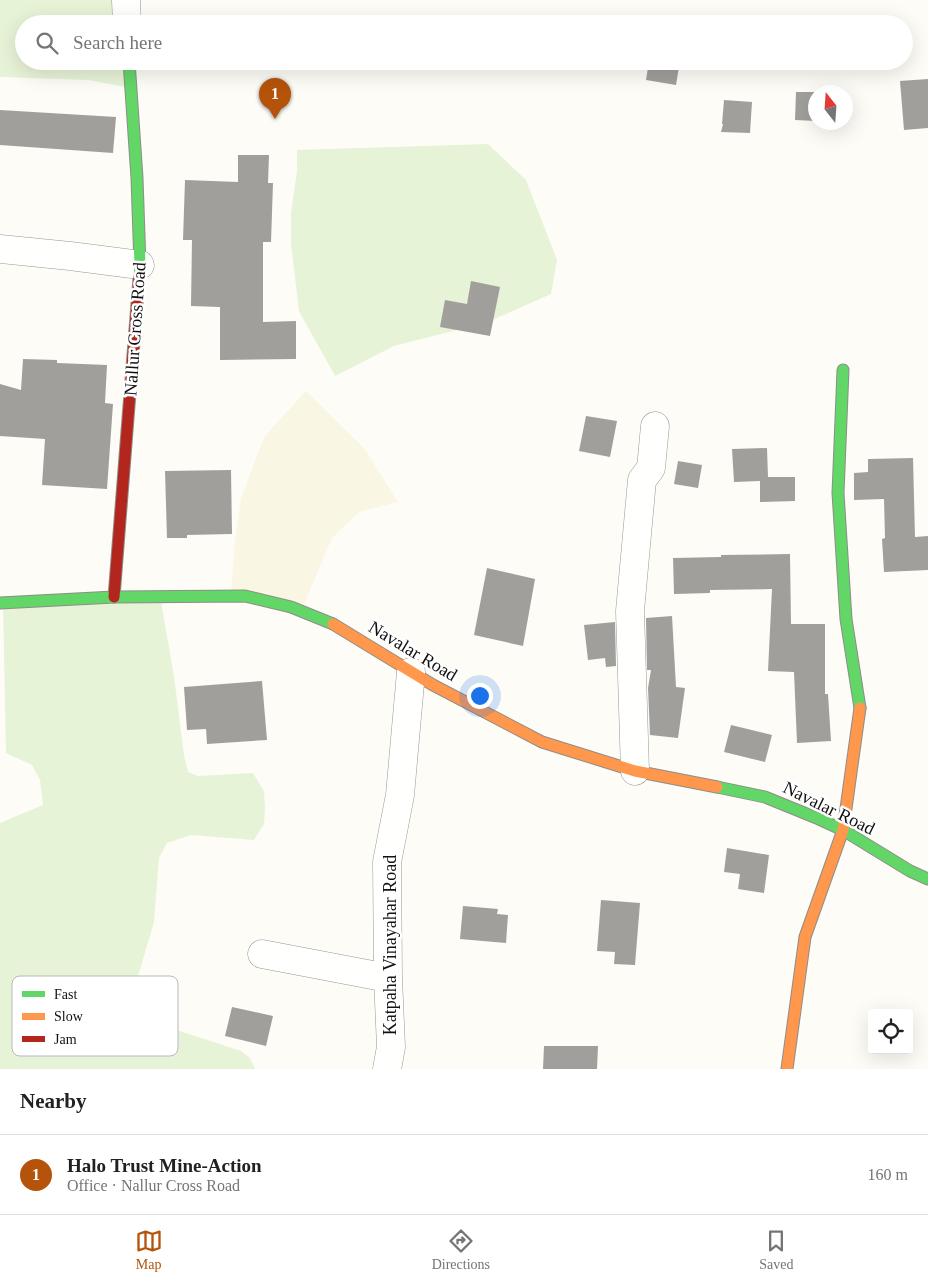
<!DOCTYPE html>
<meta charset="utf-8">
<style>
body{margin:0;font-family:Georgia,serif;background:#f6f6f6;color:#202124}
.controls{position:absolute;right:15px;bottom:15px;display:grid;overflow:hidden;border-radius:5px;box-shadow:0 5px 20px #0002}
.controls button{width:45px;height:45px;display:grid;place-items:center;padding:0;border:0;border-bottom:1px solid #e0e0e0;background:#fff;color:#202124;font:25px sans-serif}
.compass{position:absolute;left:808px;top:85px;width:45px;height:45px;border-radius:50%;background:#fff;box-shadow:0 5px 20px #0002;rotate:343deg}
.you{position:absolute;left:479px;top:695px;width:18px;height:18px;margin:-12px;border:4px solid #fff;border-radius:50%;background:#1a73e8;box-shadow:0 0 0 8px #1a73e833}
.badge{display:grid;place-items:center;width:32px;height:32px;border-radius:50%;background:#b45309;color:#fff;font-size:16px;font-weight:700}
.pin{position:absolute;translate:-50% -41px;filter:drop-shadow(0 1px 2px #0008)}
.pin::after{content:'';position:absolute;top:26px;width:18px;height:15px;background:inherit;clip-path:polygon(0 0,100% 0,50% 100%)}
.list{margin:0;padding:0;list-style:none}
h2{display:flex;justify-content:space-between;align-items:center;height:65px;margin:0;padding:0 20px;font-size:21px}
h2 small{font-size:16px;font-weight:400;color:#757577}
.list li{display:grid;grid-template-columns:32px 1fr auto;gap:15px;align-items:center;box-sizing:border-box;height:80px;padding:0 20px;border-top:1px solid #e0e0e0}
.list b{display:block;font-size:19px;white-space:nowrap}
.list p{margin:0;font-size:16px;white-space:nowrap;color:#757577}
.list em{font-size:16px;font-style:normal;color:#757577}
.icon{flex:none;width:28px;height:28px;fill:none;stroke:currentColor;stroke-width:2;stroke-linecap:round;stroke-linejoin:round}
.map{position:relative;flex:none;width:928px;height:1069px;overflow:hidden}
.search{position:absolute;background:#fff;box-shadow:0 5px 20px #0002;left:15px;right:15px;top:15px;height:55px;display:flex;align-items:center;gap:12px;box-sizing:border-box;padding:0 18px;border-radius:28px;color:#757577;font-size:19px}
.sheet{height:145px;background:#fff}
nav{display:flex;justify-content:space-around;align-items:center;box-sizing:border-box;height:70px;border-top:1px solid #e0e0e0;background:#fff;font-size:14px;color:#757577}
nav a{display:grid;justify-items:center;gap:2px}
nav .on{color:#b45309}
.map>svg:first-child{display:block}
.farmland{fill:#f9f7e4}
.green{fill:#e7f3d7}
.building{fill:#a19f9c}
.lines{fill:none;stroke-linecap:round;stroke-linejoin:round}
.street-casing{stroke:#979795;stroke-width:29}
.fast-casing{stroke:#8e8d8b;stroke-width:13}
.slow-casing{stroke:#8e8d8b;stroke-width:13}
.jam-casing{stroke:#8e8d8b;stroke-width:13}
.street{stroke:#fffffe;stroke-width:28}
.fast{stroke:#63d668;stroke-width:11}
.slow{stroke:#ff974d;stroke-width:11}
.jam{stroke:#b3261e;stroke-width:11}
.labels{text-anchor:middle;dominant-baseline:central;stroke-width:5;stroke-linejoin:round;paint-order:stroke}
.street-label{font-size:18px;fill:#111;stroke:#fff}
.key{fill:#fff;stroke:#b8b8b8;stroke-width:1}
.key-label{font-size:14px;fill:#111}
</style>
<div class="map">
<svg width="928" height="1069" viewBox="0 0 928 1069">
<rect width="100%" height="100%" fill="#fdfcf7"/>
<!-- farmland -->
<path class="farmland" d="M 306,391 L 364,448 L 398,502 L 359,512 L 332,538 L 301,611 L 231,596 L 235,540 L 241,498 L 264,437 Z"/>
<!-- green -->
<path class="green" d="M 0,0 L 126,0 L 127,24 L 24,24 L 24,61 L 129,61 L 130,88 L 89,80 L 0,77 Z
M 488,144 L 526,180 L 557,260 L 551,294 L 488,322 L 394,346 L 335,376 L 299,311 L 291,244 L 291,213 L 297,171 L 297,150 Z
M 160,596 L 174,676 L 184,755 L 188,772 L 198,776 L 253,773 L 264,791 L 265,808 L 264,824 L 254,840 L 191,835 L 167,843 L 159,858 L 154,922 L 131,1000 L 139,1015 L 155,1023 L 241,1051 L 250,1058 L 255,1069 L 0,1069 L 0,823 L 43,805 L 40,780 L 32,765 L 6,753 L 3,603 Z"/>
<!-- building -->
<path class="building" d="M 649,61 L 680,61 L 676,85 L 646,80 Z
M 928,79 L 928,128 L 904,130 L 900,81 Z
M 796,92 L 816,92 L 816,121 L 795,120 Z
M 724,100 L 752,102 L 750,133 L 721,132 L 723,124 L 722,124 Z
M 0,110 L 116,117 L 113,153 L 0,145 Z
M 238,155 L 269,155 L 268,183 L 273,183 L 271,242 L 263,242 L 263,322 L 296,321 L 296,359 L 220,360 L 220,307 L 191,306 L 192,240 L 183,240 L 185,180 L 238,182 Z
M 471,281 L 500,287 L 490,336 L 440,327 L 445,300 L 467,304 Z
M 23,359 L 57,360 L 57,363 L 107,365 L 105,403 L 113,404 L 107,489 L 42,485 L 45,439 L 0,436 L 0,384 L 21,390 Z
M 586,416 L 617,421 L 610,457 L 579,451 Z
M 767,448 L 768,477 L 795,477 L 795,501 L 760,502 L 760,481 L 734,482 L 732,449 Z
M 913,458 L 915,537 L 928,536 L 928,570 L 884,572 L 882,539 L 885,538 L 884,499 L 854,500 L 854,473 L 868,472 L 868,459 Z
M 678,461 L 702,465 L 698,488 L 674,484 Z
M 231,470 L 232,534 L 187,535 L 187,538 L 167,538 L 165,471 Z
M 790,554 L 791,624 L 825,624 L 825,694 L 828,694 L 831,741 L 797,743 L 794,672 L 768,671 L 772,589 L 710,590 L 710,593 L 674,594 L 673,558 L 721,557 L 721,555 Z
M 487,568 L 535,579 L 523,646 L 474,635 Z
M 672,616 L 676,687 L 685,688 L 678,738 L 650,735 L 648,688 L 651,670 L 647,670 L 646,618 Z
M 615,622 L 616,666 L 606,667 L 605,658 L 588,660 L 584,625 Z
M 262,681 L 267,740 L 207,744 L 206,729 L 187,730 L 184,687 Z
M 731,725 L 772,735 L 765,762 L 724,752 Z
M 727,848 L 769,855 L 764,893 L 738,889 L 740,874 L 724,872 Z
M 601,900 L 640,903 L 635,965 L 614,964 L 615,952 L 597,951 Z
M 463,906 L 498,909 L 497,914 L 508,915 L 506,943 L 460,939 Z
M 232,1007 L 273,1016 L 266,1046 L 225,1036 Z
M 544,1046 L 598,1046 L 597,1069 L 543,1069 Z"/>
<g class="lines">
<!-- street casing -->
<g class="street-casing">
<path id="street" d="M 126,0 L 127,24
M 0,249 L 70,256 L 140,265
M 635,771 L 630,611 L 642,480 L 651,468 L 655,426
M 262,954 L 388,978
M 387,1069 L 391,1047 L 388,978 L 387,862 L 400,795 L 411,672"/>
</g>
<!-- fast casing -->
<g class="fast-casing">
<path id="fast" d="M 129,61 L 137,178 L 140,265 L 139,278
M 843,370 L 838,493 L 846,619 L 860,708
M 0,603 L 114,597 L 245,596 L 291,607 L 333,624
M 717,787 L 765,797 L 819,819 L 843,830 L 910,871 L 928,879"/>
</g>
<!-- slow casing -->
<g class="slow-casing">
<path id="slow" d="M 333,624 L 433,685 L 542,742 L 635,771 L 717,787
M 787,1069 L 805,937 L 843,830 L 860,708"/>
</g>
<!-- jam casing -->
<g class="jam-casing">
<path id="jam" d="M 114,597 L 139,278"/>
</g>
<!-- street -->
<use href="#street" class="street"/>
<!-- fast -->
<use href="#fast" class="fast"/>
<!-- slow -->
<use href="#slow" class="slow"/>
<!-- jam -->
<use href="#jam" class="jam"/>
</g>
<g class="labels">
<!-- street labels -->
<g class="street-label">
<text transform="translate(135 329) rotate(-86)">Nallur Cross Road</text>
<text transform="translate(413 651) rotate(31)">Navalar Road</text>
<text transform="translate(829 808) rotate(26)">Navalar Road</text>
<text transform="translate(390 945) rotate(-90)">Katpaha Vinayahar Road</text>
</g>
</g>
<!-- legend -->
<rect x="12" y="976" width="166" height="80" rx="8" class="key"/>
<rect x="22" y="991" width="23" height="6" fill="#63d668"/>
<rect x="22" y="1013" width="23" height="7" fill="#ff974d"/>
<rect x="22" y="1036" width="23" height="6" fill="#b3261e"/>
<g class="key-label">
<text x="54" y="999">Fast</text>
<text x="54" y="1021">Slow</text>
<text x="54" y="1044">Jam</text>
</g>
</svg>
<div class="controls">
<button><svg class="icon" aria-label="locate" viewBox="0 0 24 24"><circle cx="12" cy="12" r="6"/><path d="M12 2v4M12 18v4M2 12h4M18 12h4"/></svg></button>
</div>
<svg class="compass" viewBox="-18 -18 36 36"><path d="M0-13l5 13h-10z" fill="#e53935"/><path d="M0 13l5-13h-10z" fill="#757577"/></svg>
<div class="you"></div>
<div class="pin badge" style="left:275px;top:119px">1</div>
<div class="search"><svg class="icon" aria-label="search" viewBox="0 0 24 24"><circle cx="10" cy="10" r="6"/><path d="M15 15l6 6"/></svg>Search here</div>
</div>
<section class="sheet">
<h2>Nearby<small></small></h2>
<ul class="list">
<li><span class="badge">1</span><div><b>Halo Trust Mine-Action</b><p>Office · Nallur Cross Road</p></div><em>160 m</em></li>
</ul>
</section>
<nav>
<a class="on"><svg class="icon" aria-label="map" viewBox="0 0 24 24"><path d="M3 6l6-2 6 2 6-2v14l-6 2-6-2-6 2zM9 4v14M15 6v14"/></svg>Map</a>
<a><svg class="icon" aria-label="directions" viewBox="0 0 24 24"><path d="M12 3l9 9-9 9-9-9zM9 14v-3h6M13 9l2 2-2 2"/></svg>Directions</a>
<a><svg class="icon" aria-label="saved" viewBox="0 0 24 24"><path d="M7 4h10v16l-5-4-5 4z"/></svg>Saved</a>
</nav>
